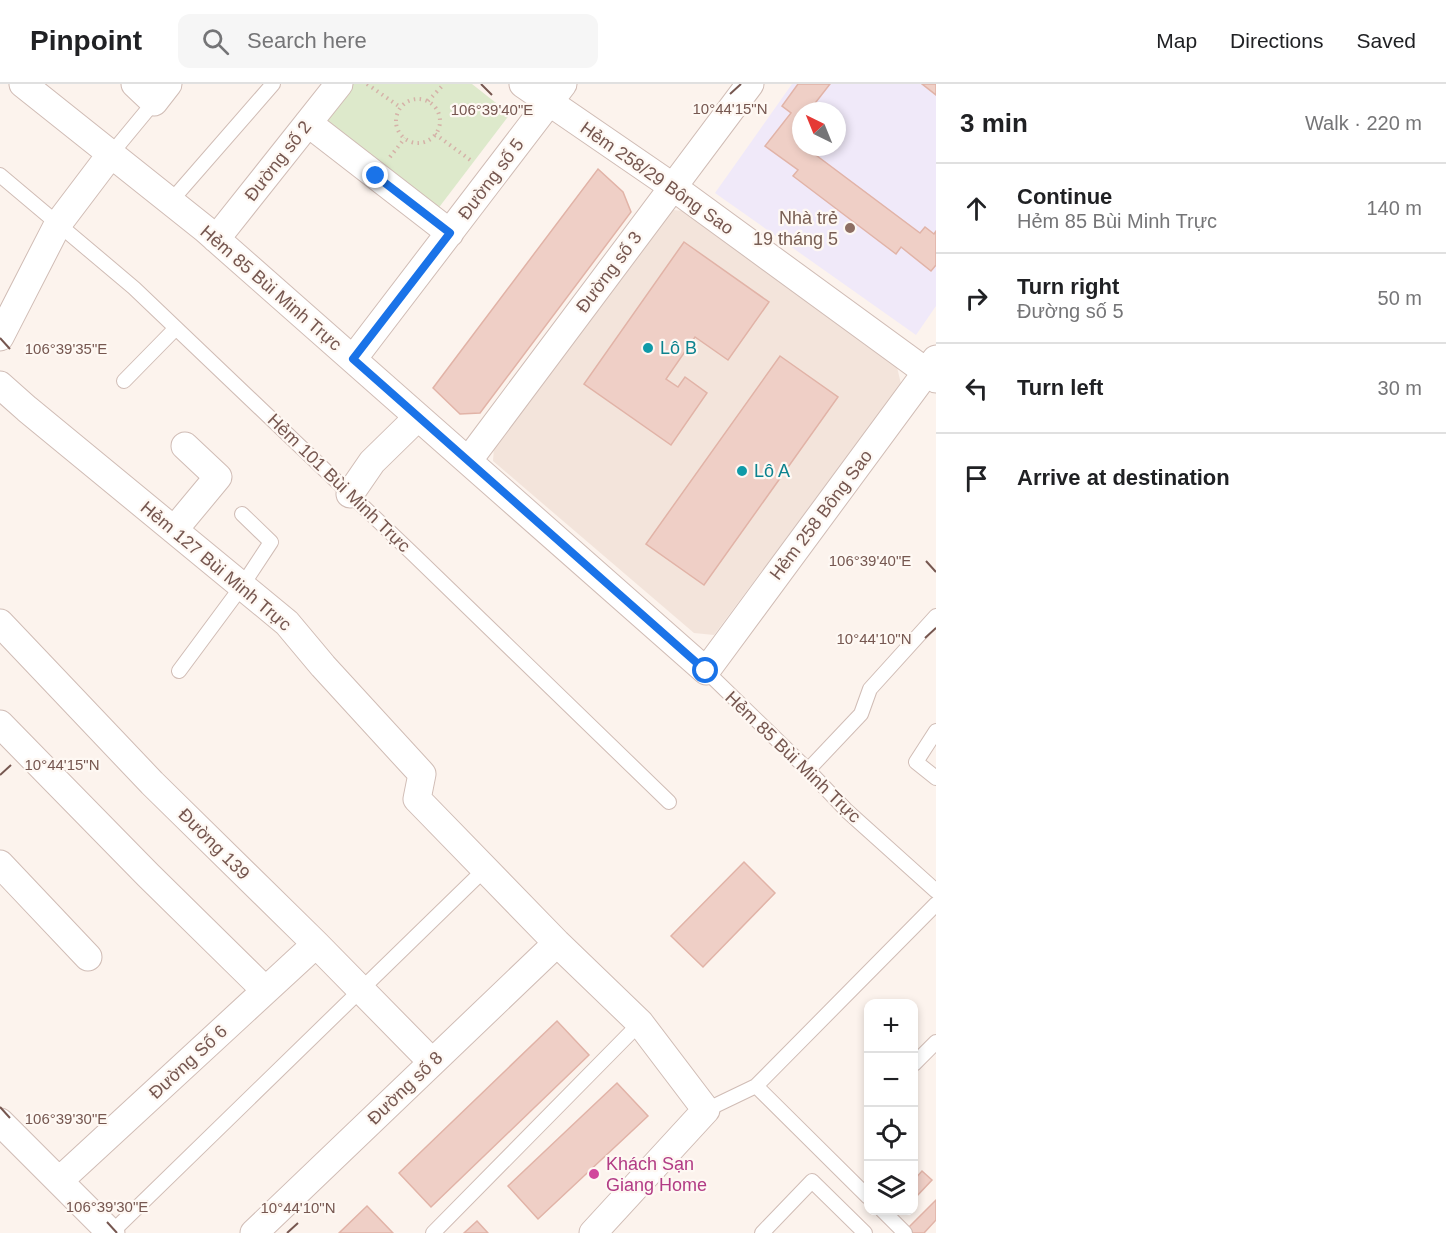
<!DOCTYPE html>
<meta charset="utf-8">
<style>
body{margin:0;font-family:Helvetica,sans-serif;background:#f6f6f6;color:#202124}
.controls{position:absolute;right:18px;bottom:18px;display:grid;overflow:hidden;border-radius:12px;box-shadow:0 3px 9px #0003}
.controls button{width:54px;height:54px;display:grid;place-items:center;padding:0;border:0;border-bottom:2px solid #e0e0e0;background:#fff;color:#202124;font:30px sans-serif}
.compass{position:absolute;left:792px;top:18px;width:54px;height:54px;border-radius:50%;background:#fff;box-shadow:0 3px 9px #0003;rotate:317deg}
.stop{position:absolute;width:18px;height:18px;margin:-14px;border:4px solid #1a73e8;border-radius:50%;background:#fff}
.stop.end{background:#1a73e8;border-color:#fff;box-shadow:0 2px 6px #0008}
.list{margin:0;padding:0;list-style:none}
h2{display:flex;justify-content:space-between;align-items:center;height:78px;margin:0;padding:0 24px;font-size:26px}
h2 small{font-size:20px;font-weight:400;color:#757577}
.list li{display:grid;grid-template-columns:39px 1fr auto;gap:18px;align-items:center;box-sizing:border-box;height:90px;padding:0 24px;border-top:2px solid #e0e0e0}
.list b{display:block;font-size:22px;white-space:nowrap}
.list p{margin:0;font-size:20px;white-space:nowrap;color:#757577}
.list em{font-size:20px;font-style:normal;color:#757577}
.icon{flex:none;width:33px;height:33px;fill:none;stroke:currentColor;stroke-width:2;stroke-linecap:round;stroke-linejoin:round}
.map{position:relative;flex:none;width:936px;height:1149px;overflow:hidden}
header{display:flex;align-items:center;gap:36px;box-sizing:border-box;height:84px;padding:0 30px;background:#fff;border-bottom:2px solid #e0e0e0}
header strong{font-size:28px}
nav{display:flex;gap:33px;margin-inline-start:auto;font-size:21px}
.search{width:420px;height:54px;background:#f6f6f6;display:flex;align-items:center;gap:15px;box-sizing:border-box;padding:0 21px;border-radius:12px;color:#757577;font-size:22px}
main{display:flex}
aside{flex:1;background:#fff}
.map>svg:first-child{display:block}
.residential{fill:#f3e4db}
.education{fill:#f0e9f9;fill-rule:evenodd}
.green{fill:#dde9cb}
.building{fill:#efcfc6;stroke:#e1b3a7;stroke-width:1.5}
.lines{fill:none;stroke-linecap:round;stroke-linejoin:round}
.service-casing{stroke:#d0bcb5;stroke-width:16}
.minor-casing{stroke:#d0bcb5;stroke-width:29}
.path{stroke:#d5b2a8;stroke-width:4;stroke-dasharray:1.5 4.5;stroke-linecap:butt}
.service{stroke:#fff;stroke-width:14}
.minor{stroke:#fff;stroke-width:27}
.route{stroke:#1a73e8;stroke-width:8}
.ticks{fill:none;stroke:#765750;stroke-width:2}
.education-dot{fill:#8d6e63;stroke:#fef8f3;stroke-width:2}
.culture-dot{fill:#0f9aa8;stroke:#fef8f3;stroke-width:2}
.hotel-dot{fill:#d1479c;stroke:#fef8f3;stroke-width:2}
.labels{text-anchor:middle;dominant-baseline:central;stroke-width:4.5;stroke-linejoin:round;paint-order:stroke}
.street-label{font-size:18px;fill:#765750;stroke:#fef8f3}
.education-label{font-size:18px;fill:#785e54;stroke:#fef8f3;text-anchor:end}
.culture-label{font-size:18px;fill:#0d838f;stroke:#fef8f3;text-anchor:start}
.hotel-label{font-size:18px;fill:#b23c85;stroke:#fef8f3;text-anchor:start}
.ticks-label{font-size:15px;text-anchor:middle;fill:#765750;stroke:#fef8f3;stroke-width:4.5;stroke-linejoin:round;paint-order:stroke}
</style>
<header>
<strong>Pinpoint</strong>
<div class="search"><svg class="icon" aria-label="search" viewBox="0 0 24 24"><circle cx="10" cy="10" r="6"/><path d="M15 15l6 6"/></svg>Search here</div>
<nav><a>Map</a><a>Directions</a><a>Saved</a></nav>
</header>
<main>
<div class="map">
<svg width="936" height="1149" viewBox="0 0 936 1149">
<rect width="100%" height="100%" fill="#fcf3ed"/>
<!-- residential -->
<path class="residential" d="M 673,126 L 684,127 L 897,283 L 901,300 L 714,551 L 694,549 L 493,377 L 494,363 Z"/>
<!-- education -->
<path class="education" d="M 792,0 L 936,0 L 936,222 L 916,251 L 715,109 ZM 801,27 L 837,27 L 837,63 L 801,63 Z"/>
<!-- green -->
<path class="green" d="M 352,0 L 472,0 L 510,30 L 437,126 L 323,38 Z"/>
<!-- building -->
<path class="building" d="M 798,0 L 830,0 L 809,27 L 801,27 L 801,38 L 795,46 L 801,50 L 801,63 L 805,63 L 920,149 L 925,143 L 934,150 L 936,147 L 936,181 L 931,187 L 901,163 L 896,170 L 793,92 L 798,86 L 765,62 L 791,29 L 782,22 Z
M 922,0 L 936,0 L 936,11 Z
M 598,85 L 623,108 L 631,128 L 480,329 L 460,330 L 433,304 Z
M 684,158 L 769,218 L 728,276 L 695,253 L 666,295 L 678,303 L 685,293 L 707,309 L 671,361 L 584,300 Z
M 780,272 L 838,313 L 704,501 L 646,460 Z
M 744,778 L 775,809 L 703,883 L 671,852 Z
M 557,937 L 589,971 L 431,1123 L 399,1089 Z
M 617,999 L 648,1032 L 538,1135 L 508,1102 Z
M 922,1087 L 932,1096 L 914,1115 L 914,1096 Z
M 936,1116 L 936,1136 L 924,1149 L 913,1149 L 908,1144 Z
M 367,1122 L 393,1149 L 339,1149 Z
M 477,1137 L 488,1149 L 464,1149 Z"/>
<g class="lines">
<!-- service casing -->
<g class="service-casing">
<path id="service" d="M 111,70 L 154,18
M 0,91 L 134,204 L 414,471 L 669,718
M 171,117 L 273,0
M 124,297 L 176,244
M 179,587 L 242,502 L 271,458 L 242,430
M 706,587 L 808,686 L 847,727 L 936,807
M 936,647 L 916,678 L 936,694
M 808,686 L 861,630 L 870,605 L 936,532
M 914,980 L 936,958
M 756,1002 L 868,1113
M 706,1026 L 756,1002 L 936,820
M 882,1126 L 905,1149
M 111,1149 L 485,785
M 433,1149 L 640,939
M 762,1149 L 812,1097 L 865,1149"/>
</g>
<!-- minor casing -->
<g class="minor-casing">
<path id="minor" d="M 23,0 L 205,145 L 706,587 L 936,275
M 135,0 L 154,18 L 168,0
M 523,0 L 673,103 L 936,295
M 308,39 L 450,149
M 216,155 L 339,0
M 0,253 L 58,140 L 111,70
M 353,275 L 563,0
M 0,301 L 27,325 L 287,539 L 323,582 L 422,690 L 417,715 L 557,859 L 640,939 L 706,1026 L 593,1149
M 468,377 L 750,0
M 350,410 L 372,378 L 418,333
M 174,446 L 218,393 L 185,362
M 0,539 L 152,699 L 316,860 L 432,978
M 0,640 L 148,791 L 265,906
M 0,780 L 88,873
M 0,1038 L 111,1149
M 59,1097 L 316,860
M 254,1149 L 557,859"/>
</g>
<!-- path -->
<path class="path" d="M 367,0 L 400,23
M396 37a22 22 0 1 1 44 0a22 22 0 1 1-44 0Z
M 428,17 L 444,0
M 435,50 L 473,78
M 390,73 L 405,54"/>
<!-- service -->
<use href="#service" class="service"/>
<!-- minor -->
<use href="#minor" class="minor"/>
</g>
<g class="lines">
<!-- route -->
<path class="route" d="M 376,92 L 450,149 L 353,275 L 706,587"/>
</g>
<!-- ticks -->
<path class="ticks" d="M 481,0 L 492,11M 730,10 L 741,0M 0,254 L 10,265M 926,477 L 936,488M 925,554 L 936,544M 0,691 L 11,681M 0,1023 L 10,1034M 107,1138 L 117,1149M 287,1149 L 298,1139"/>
<!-- markers -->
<circle class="education-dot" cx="850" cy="144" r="6"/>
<g class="culture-dot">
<circle cx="648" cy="264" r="6"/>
<circle cx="742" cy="387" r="6"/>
</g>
<circle class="hotel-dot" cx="594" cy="1090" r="6"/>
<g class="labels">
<!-- street labels -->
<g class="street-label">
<text transform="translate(278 77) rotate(-52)">Đường số 2</text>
<text transform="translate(657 94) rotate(35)">Hẻm 258/29 Bông Sao</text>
<text transform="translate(491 95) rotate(-53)">Đường số 5</text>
<text transform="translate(609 188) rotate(-53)">Đường số 3</text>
<text transform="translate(271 204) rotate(41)">Hẻm 85 Bùi Minh Trực</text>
<text transform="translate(339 399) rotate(44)">Hẻm 101 Bùi Minh Trực</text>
<text transform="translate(821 431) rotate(-53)">Hẻm 258 Bông Sao</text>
<text transform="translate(216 482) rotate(40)">Hẻm 127 Bùi Minh Trực</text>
<text transform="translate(793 673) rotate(44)">Hẻm 85 Bùi Minh Trực</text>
<text transform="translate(214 760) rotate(45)">Đường 139</text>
<text transform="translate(188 978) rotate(-43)">Đường Số 6</text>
<text transform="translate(405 1004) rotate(-44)">Đường số 8</text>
</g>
<!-- education labels -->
<g class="education-label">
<text x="838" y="134">Nhà trẻ<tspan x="838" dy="21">19 tháng 5</tspan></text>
</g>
<!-- culture labels -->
<g class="culture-label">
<text x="660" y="264">Lô B</text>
<text x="754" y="387">Lô A</text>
</g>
<!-- hotel labels -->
<g class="hotel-label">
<text x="606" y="1080">Khách Sạn<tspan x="606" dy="21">Giang Home</tspan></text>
</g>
</g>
<g class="ticks-label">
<text x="730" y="30">10°44'15"N</text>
<text x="492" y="31">106°39'40"E</text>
<text x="66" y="270">106°39'35"E</text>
<text x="870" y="482">106°39'40"E</text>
<text x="874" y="560">10°44'10"N</text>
<text x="62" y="686">10°44'15"N</text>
<text x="66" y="1040">106°39'30"E</text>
<text x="107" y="1128">106°39'30"E</text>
<text x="298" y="1129">10°44'10"N</text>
</g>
</svg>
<div class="controls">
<button>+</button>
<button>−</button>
<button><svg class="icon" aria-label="locate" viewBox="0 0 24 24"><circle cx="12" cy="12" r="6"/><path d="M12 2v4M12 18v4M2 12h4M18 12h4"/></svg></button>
<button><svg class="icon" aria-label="layers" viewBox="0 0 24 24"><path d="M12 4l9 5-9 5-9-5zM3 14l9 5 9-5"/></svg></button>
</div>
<svg class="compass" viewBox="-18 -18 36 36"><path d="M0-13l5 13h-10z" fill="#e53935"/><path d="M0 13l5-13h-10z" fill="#757577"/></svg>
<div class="stop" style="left:706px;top:587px"></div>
<div class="stop end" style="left:376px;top:92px"></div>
</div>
<aside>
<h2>3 min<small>Walk · 220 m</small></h2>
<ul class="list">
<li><svg class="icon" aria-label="ahead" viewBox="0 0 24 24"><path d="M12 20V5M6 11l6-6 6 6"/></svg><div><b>Continue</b><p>Hẻm 85 Bùi Minh Trực</p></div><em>140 m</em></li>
<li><svg class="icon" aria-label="right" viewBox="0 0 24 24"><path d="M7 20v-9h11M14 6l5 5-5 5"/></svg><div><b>Turn right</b><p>Đường số 5</p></div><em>50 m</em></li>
<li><svg class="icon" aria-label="left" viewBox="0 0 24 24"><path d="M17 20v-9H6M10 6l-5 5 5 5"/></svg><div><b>Turn left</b></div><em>30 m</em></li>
<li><svg class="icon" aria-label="arrive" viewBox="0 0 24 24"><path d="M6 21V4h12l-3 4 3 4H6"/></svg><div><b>Arrive at destination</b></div></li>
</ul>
</aside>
</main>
